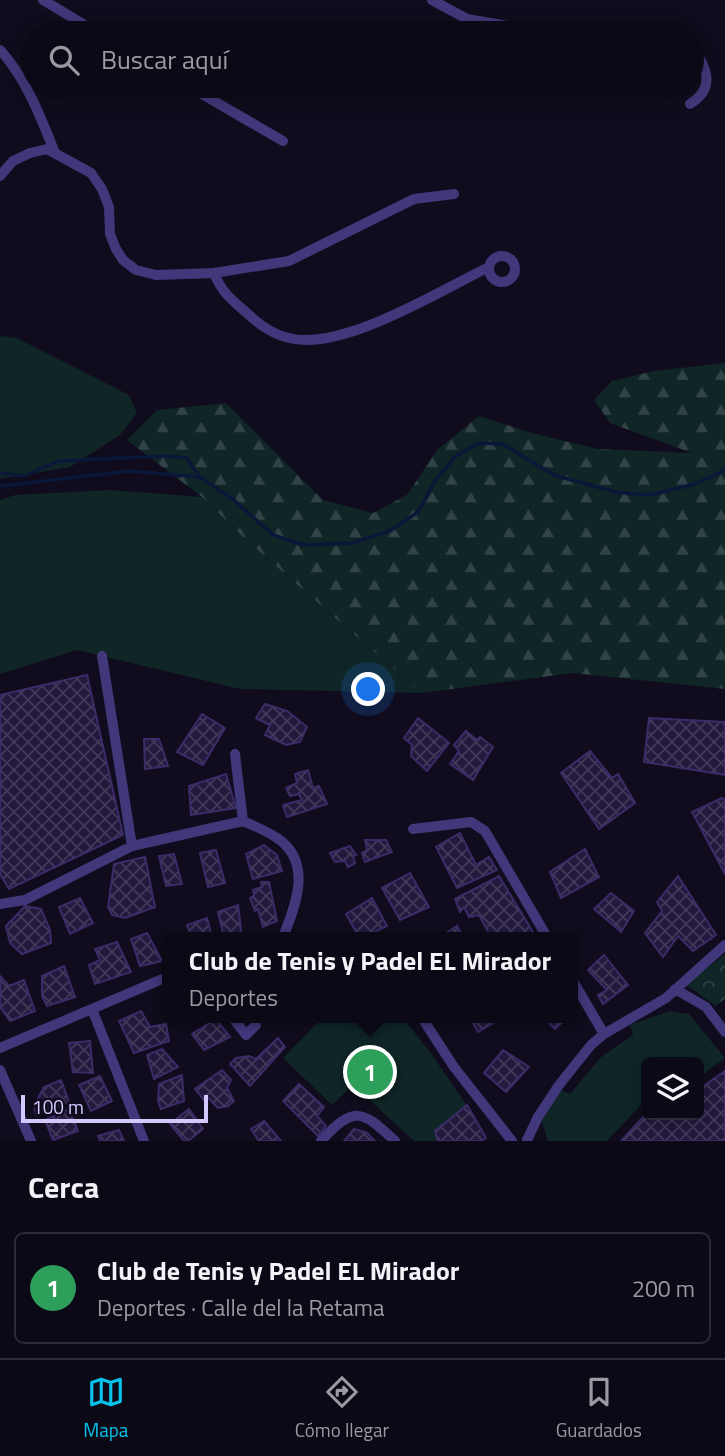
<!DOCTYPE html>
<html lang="es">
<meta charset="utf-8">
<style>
body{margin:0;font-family:"Titillium Web",sans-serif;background:#1a1723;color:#f1f3f6}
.controls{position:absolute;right:21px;bottom:21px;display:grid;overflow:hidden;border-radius:10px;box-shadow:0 4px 18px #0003}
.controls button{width:63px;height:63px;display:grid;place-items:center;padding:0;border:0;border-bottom:2px solid #2c2a35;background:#0c0916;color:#f1f3f6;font:35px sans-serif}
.scale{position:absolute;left:21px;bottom:18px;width:187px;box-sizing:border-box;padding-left:7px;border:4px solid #d3c9fd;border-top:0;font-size:19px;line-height:24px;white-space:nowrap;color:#d3c9fd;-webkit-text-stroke:5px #100c1d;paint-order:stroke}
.you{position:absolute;left:369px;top:690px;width:24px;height:24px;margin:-18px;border:5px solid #fff;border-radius:50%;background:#1a73e8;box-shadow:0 0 0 10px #1a73e833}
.badge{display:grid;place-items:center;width:46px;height:46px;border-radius:50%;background:#07c3ec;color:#fff;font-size:23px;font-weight:700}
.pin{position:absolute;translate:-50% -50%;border:4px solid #fff;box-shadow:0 2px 7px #0006}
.popup{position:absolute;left:162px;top:932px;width:416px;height:91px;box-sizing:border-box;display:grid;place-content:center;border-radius:10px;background:#0c0916;filter:drop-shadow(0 2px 5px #0005);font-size:23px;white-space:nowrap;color:#9a9aa1}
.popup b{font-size:26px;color:#f1f3f6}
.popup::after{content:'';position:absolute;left:50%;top:100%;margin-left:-14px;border:14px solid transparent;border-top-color:#0c0916}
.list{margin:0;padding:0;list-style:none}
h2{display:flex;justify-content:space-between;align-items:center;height:91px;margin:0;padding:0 28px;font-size:30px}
h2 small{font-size:23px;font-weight:400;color:#9a9aa1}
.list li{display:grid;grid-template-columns:46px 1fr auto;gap:21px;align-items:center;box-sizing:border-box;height:112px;margin:0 14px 14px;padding:0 14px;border:2px solid #2c2a35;border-radius:10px}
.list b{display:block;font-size:26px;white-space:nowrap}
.list p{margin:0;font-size:23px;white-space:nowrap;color:#9a9aa1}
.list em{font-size:23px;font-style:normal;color:#9a9aa1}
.icon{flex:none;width:38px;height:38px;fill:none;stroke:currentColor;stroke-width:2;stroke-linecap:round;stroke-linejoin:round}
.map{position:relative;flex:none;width:725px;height:1141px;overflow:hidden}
.search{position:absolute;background:#0c0916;box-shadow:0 4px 18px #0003;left:21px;right:21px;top:21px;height:77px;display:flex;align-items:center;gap:18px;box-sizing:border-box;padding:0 24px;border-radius:38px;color:#9a9aa1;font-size:26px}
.sheet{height:217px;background:#0c0916}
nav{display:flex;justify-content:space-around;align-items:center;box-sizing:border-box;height:98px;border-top:2px solid #2c2a35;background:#0c0916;font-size:19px;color:#9a9aa1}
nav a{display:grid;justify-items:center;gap:4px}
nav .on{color:#07c3ec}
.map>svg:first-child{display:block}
.grass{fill:#0f2526}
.forest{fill:url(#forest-firs)}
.park{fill:url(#park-crowns)}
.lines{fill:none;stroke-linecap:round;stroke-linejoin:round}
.stream{stroke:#0a1738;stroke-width:3.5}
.building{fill:url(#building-cross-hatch);stroke:#3c2b68;stroke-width:2}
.minor{stroke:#40387a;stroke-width:10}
</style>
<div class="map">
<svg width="725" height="1141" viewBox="0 0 725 1141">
<defs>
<pattern id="forest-firs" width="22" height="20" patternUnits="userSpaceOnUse" patternTransform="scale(1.75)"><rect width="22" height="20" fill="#0f2526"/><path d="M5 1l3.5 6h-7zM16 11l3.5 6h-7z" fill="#314346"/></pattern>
<pattern id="park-crowns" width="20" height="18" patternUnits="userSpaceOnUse" patternTransform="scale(1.75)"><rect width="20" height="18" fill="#0f2526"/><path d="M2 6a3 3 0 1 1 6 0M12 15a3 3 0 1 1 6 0" fill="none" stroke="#314346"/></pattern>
<pattern id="building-cross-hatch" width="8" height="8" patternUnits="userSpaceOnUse" patternTransform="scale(1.75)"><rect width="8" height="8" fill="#23193d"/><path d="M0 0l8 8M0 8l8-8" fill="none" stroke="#42395a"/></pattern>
</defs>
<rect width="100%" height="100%" fill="#100c1d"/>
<!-- grass -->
<path class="grass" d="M 0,336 L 17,338 L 129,395 L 137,413 L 120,435 L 70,467 L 0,479 Z
M 110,490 L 202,497 L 245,539 L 421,693 L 240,689 L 77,650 L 0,674 L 0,500 L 15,495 Z
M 669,1011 L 689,1014 L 725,1058 L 699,1077 L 699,1062 L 646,1062 L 646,1100 L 607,1141 L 548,1141 L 541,1119 L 561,1090 L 570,1094 L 601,1057 L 633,1035 L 630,1025 Z
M 322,1018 L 403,1018 L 430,1052 L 481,1126 L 467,1141 L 414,1141 L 353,1085 L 332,1105 L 283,1058 Z"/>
<!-- forest -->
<path class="forest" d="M 725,363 L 725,689 L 573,673 L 421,693 L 243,537 L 202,497 L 127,440 L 157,410 L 226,403 L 323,500 L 373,513 L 407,495 L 437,450 L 479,416 L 532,433 L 598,449 L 692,453 L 610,423 L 594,400 L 612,381 L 654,371 Z"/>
<!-- park -->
<path class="park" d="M 725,954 L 725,999 L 716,1006 L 686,985 Z"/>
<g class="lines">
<!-- stream -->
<path class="stream" d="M 0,473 L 24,476 L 59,461 L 165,456 L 186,458 L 200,477
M 0,486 L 130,471 L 200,477 L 234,500 L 273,535 L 304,545 L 352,543 L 390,531 L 418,512 L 436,480 L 456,456 L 479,443 L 502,444 L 554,475 L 615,492 L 650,495 L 695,484 L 725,470"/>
</g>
<!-- building -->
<path class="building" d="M 87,675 L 123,835 L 9,889 L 0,874 L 0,695 Z
M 265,704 L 287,711 L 307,727 L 300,742 L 286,745 L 265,735 L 270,725 L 256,718 Z
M 202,714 L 225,728 L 203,765 L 177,752 Z
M 418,718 L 449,743 L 427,771 L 411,756 L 412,745 L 404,738 Z
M 649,718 L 725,722 L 725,775 L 644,762 Z
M 466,731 L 477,740 L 480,737 L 493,747 L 473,780 L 450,764 L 459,751 L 454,745 Z
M 144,739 L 159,739 L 168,766 L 145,769 Z
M 590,751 L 612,778 L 618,774 L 635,803 L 599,829 L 561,773 Z
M 308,770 L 313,788 L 319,786 L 327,804 L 287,817 L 283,805 L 302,800 L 299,794 L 290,796 L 286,788 L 297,783 L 295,774 Z
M 226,774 L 236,808 L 191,815 L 189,786 Z
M 722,798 L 725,800 L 725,874 L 692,812 Z
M 460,833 L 476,865 L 489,857 L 497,870 L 457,888 L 436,847 Z
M 365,840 L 386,840 L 392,852 L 365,862 L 362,853 L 367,850 Z
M 264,845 L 277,855 L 282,871 L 253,879 L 246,854 Z
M 350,846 L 356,855 L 353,856 L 355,863 L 348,867 L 345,861 L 335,862 L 330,853 Z
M 585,849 L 599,877 L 561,898 L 550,872 Z
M 216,850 L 225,883 L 208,887 L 200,853 Z
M 174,854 L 182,884 L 166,886 L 159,856 Z
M 145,857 L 155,907 L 125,918 L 112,915 L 108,907 L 114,864 Z
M 410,873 L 429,907 L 400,920 L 382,888 Z
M 499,876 L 536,937 L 491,937 L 479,915 L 469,917 L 464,907 L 460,912 L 455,899 Z
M 678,876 L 716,935 L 693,951 L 678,936 L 663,957 L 645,933 L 662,911 L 657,902 Z
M 261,882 L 269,882 L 277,921 L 263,927 L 258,909 L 255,911 L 250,898 L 254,896 L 253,890 L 262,887 Z
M 611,893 L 634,911 L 621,932 L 594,909 Z
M 80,898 L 93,923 L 70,934 L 59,907 Z
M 372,898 L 387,926 L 365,937 L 359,937 L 346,914 Z
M 238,905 L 242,937 L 224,937 L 218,912 Z
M 25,906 L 41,909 L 50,930 L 51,943 L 22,954 L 10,943 L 6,926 Z
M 207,918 L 212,937 L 180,937 L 190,933 L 187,925 Z
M 457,926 L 463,937 L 440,937 Z
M 147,933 L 162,961 L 140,966 L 131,939 Z
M 117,942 L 131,972 L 95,984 L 89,965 L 100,960 L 95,949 Z
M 604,955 L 628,985 L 603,1004 L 598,995 L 607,990 L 588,970 Z
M 64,966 L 75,997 L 47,1006 L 42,996 L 42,976 Z
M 0,976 L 9,986 L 24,980 L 35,1011 L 10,1021 L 0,1007 Z
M 141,1011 L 150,1027 L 166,1024 L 169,1041 L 134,1053 L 119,1021 Z
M 470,1018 L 502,1018 L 478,1032 Z
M 544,1018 L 567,1018 L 555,1029 Z
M 216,1019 L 230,1037 L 204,1050 L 192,1034 Z
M 278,1038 L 285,1047 L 250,1086 L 230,1064 L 236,1058 L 249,1056 L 256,1059 Z
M 90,1041 L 93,1073 L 73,1072 L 69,1043 Z
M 162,1049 L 178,1067 L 154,1079 L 147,1055 Z
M 503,1050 L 529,1067 L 506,1092 L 484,1073 Z
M 222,1070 L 231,1080 L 227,1088 L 234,1101 L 228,1106 L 218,1108 L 207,1097 L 204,1100 L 195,1089 Z
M 725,1071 L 725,1141 L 621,1141 L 646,1114 L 699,1115 L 699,1089 Z
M 182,1075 L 184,1101 L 161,1109 L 158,1101 L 159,1084 Z
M 100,1076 L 112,1101 L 91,1111 L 79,1085 Z
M 61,1080 L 69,1102 L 36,1115 L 34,1106 L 44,1087 Z
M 299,1084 L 324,1107 L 317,1116 L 326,1126 L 318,1136 L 283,1101 Z
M 467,1105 L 486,1138 L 481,1141 L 438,1141 L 435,1131 Z
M 69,1109 L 78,1131 L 53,1140 L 45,1120 Z
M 189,1109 L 203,1129 L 188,1141 L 184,1141 L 170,1124 Z
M 264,1121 L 281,1141 L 259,1141 L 251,1129 Z
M 354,1129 L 367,1133 L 375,1141 L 344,1141 Z
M 119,1130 L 124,1141 L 100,1141 L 98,1136 Z"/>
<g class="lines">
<!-- minor -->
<path class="minor" d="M 43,0 L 98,33
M 432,0 L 467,19 L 532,30 L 572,33
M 0,50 C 26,78 41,118 55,153
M 188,86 L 283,141
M 690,104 C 716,88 707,67 692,47
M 0,176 L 13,161 L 30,153 L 47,149 L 91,173 L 102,189 L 109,207 L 110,234 L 116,249 L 123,260 L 136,270 L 156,275 L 214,273 L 289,261 L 414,199 L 454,194
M489 269a13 13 0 1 1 26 0a13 13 0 1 1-26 0Z
M 214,273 C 222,293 232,300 248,314 C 260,325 272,334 289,338 C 342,352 441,290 489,267
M 102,656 L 132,846
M 235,754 L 243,821
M 413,829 L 471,822 L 485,831 L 547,937
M 0,904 L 25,900 L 132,846 L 243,821 C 254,826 267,831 277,838 C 313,862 296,905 283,937
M 573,981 L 604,1034
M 675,989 L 706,1007 L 725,1032
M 92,1009 L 144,1141
M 233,1018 L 246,1035 L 256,1025
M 422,1018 L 454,1067 L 512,1141
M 0,1048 L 167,977
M 0,1070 L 31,1141
M 527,1140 L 538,1117 L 559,1085 L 591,1045 L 604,1034 L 666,998 L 725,945
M 321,1141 C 354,1105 362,1110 395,1141"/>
</g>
</svg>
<div class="controls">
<button><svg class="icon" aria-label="layers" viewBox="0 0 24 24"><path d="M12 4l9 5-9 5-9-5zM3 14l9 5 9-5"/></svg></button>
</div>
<div class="scale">100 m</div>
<div class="you"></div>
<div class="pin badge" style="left:370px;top:1072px;background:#2e9e5b">1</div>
<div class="popup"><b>Club de Tenis y Padel EL Mirador</b>Deportes</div>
<div class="search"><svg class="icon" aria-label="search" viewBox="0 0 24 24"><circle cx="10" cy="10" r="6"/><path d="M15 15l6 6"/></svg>Buscar aquí</div>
</div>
<section class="sheet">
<h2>Cerca<small></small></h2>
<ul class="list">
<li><span class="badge" style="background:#2e9e5b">1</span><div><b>Club de Tenis y Padel EL Mirador</b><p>Deportes · Calle del la Retama</p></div><em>200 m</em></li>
</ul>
</section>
<nav>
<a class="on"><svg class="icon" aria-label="map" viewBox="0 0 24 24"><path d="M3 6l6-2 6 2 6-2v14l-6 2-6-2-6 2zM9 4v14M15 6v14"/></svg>Mapa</a>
<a><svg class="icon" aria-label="directions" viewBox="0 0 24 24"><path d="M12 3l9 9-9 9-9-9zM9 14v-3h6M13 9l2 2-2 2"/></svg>Cómo llegar</a>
<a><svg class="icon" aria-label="saved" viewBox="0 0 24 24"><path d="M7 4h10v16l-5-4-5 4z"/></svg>Guardados</a>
</nav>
